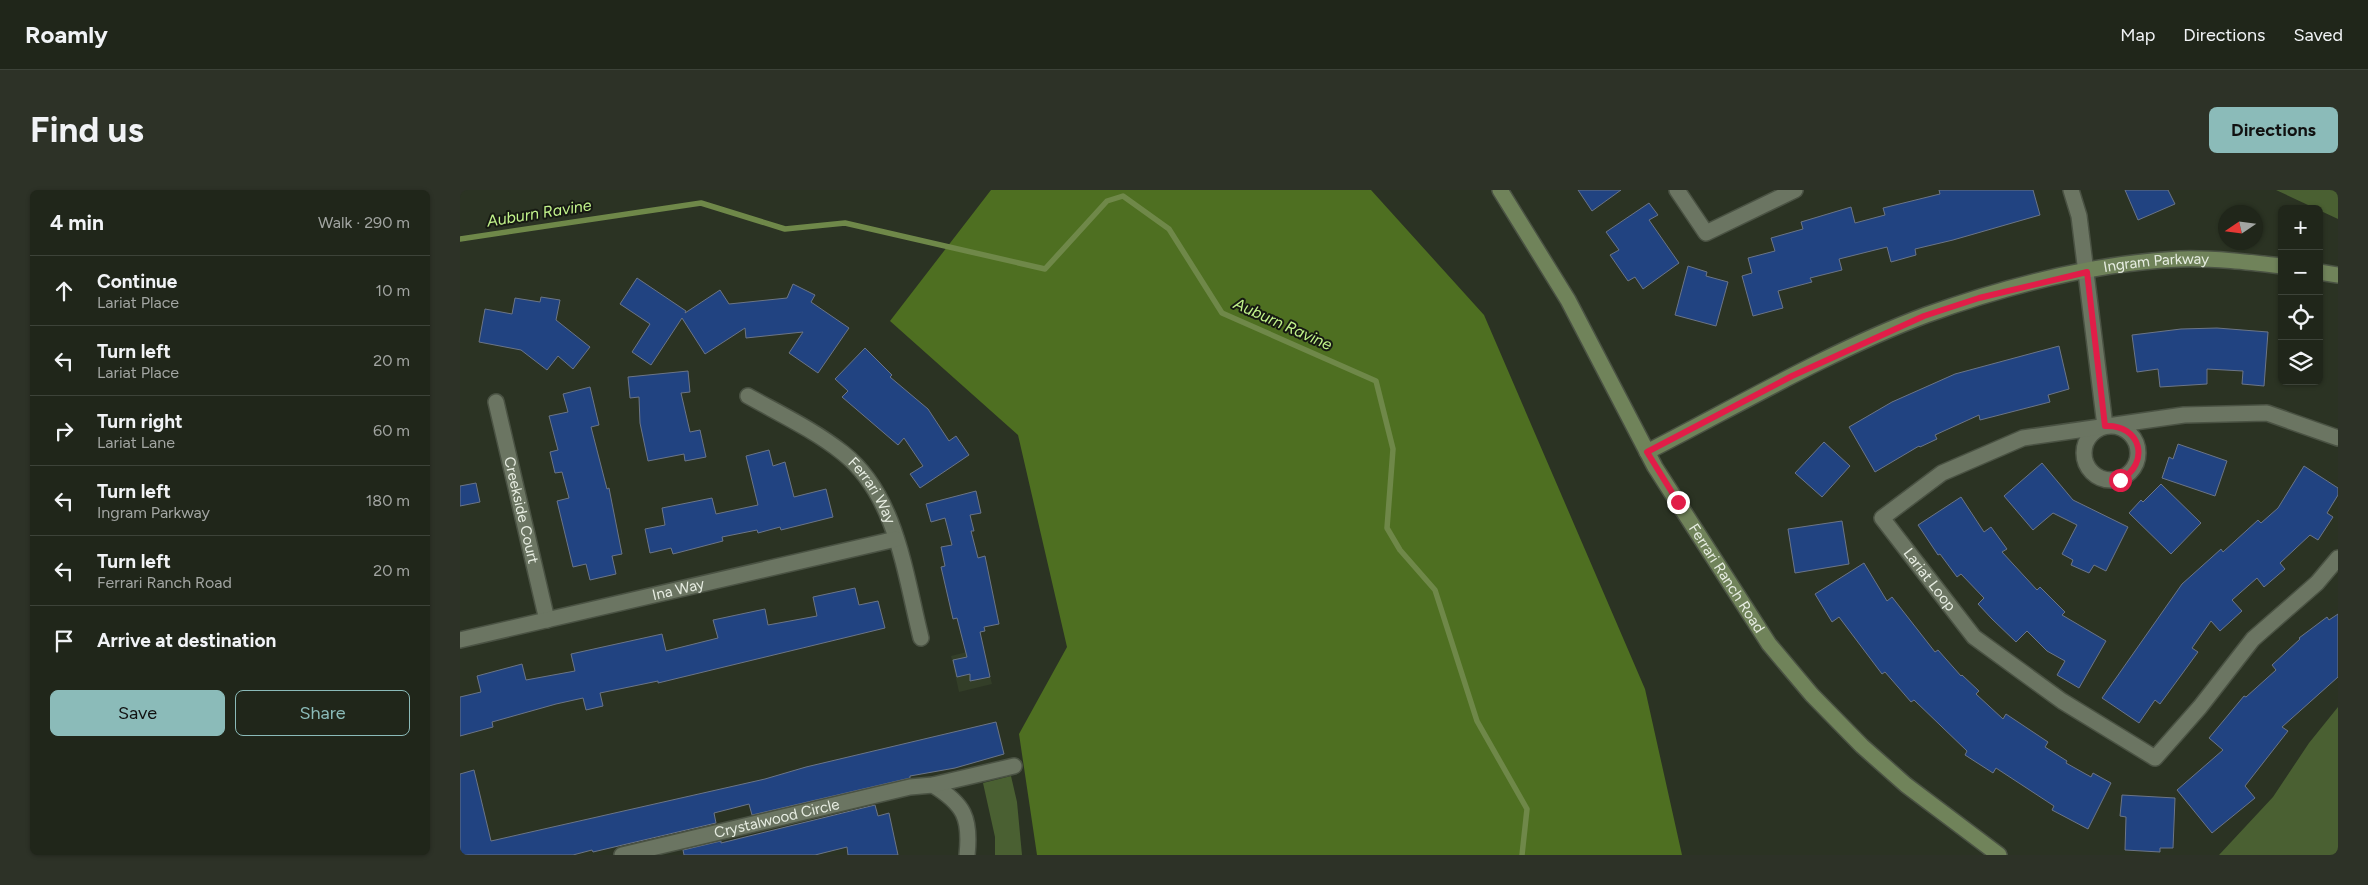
<!DOCTYPE html>
<meta charset="utf-8">
<style>
body{margin:0;font-family:Figtree,sans-serif;background:#2d3227;color:#f1f3f6}
.controls{position:absolute;right:15px;top:15px;display:grid;overflow:hidden;border-radius:8px;box-shadow:0 1px 4px #0004}
.controls button{width:45px;height:45px;display:grid;place-items:center;padding:0;border:0;border-bottom:1px solid #3d4339;background:#20261a;color:#f1f3f6;font:25px sans-serif}
.compass{position:absolute;left:1758px;top:15px;width:45px;height:45px;border-radius:50%;background:#20261a;box-shadow:0 1px 4px #0004;rotate:257deg}
.stop{position:absolute;width:15px;height:15px;margin:-11px;border:4px solid #e11d48;border-radius:50%;background:#fff}
.stop.end{background:#e11d48;border-color:#fff;box-shadow:0 1px 5px #0008}
.list{margin:0;padding:0;list-style:none}
h2{display:flex;justify-content:space-between;align-items:center;height:65px;margin:0;padding:0 20px;font-size:21px}
h2 small{font-size:16px;font-weight:400;color:#a2a5a2}
.list li{display:grid;grid-template-columns:32px 1fr auto;gap:15px;align-items:center;box-sizing:border-box;height:70px;padding:0 20px;border-top:1px solid #3d4339}
.list b{display:block;font-size:19px;white-space:nowrap}
.list p{margin:0;font-size:16px;white-space:nowrap;color:#a2a5a2}
.list em{font-size:16px;font-style:normal;color:#a2a5a2}
.actions{display:flex;gap:10px;padding:15px 20px}
.actions a{flex:1;padding:11px 0;border:1px solid #8bbbb9;border-radius:8px;text-align:center;font-size:18px;color:#8bbbb9}
.actions .main{background:#8bbbb9;color:#111}
.icon{flex:none;width:28px;height:28px;fill:none;stroke:currentColor;stroke-width:2;stroke-linecap:round;stroke-linejoin:round}
.map{position:relative;flex:none;width:1878px;height:665px;overflow:hidden;border-radius:8px}
header{display:flex;align-items:center;gap:30px;box-sizing:border-box;height:70px;padding:0 25px;background:#20261a;border-bottom:1px solid #3d4339}
header strong{font-size:24px}
nav{display:flex;gap:28px;margin-inline-start:auto;font-size:18px}
.intro{display:flex;align-items:center;justify-content:space-between;box-sizing:border-box;height:120px;padding:0 30px}
h1{margin:0;font-size:35px}
.button{padding:12px 22px;border-radius:8px;background:#8bbbb9;color:#111;font-size:18px;font-weight:700}
main{display:flex;gap:30px;padding:0 30px}
aside{flex:1;background:#20261a;border-radius:8px;box-shadow:0 1px 4px #0004}
.map>svg:first-child{display:block}
.built{fill:#333e28}
.green{fill:#4a6032}
.forest{fill:#4e6f21}
.lines{fill:none;stroke-linecap:round;stroke-linejoin:round}
.stream{stroke:#6f8849;stroke-width:5.5}
.building{fill:#214381;stroke:#6b7587}
.street-casing{stroke:#4a5243;stroke-width:18}
.secondary-casing{stroke:#4a5243;stroke-width:18}
.street{stroke:#6b7562;stroke-width:15}
.secondary{stroke:#70835a;stroke-width:15}
.route{stroke:#e11d48;stroke-width:6}
.labels{text-anchor:middle;dominant-baseline:central;stroke-width:4;stroke-linejoin:round;paint-order:stroke}
.street-label{font-size:15px;fill:#e7ede2;stroke:#161912}
.water-label{font-size:16px;font-style:italic;fill:#c2f38b;stroke:#161912}
</style>
<header>
<strong>Roamly</strong>
<nav><a>Map</a><a>Directions</a><a>Saved</a></nav>
</header>
<div class="intro"><h1>Find us</h1><a class="button">Directions</a></div>
<main>
<aside>
<h2>4 min<small>Walk · 290 m</small></h2>
<ul class="list">
<li><svg class="icon" aria-label="ahead" viewBox="0 0 24 24"><path d="M12 20V5M6 11l6-6 6 6"/></svg><div><b>Continue</b><p>Lariat Place</p></div><em>10 m</em></li>
<li><svg class="icon" aria-label="left" viewBox="0 0 24 24"><path d="M17 20v-9H6M10 6l-5 5 5 5"/></svg><div><b>Turn left</b><p>Lariat Place</p></div><em>20 m</em></li>
<li><svg class="icon" aria-label="right" viewBox="0 0 24 24"><path d="M7 20v-9h11M14 6l5 5-5 5"/></svg><div><b>Turn right</b><p>Lariat Lane</p></div><em>60 m</em></li>
<li><svg class="icon" aria-label="left" viewBox="0 0 24 24"><path d="M17 20v-9H6M10 6l-5 5 5 5"/></svg><div><b>Turn left</b><p>Ingram Parkway</p></div><em>180 m</em></li>
<li><svg class="icon" aria-label="left" viewBox="0 0 24 24"><path d="M17 20v-9H6M10 6l-5 5 5 5"/></svg><div><b>Turn left</b><p>Ferrari Ranch Road</p></div><em>20 m</em></li>
<li><svg class="icon" aria-label="arrive" viewBox="0 0 24 24"><path d="M6 21V4h12l-3 4 3 4H6"/></svg><div><b>Arrive at destination</b></div></li>
</ul>
<div class="actions"><a class="main">Save</a><a>Share</a></div>
</aside>
<div class="map">
<svg width="1878" height="665" viewBox="0 0 1878 665">
<rect width="100%" height="100%" fill="#2b3323"/>
<!-- built -->
<path class="built" d="M 523,458 L 532,494 L 499,502 L 491,466 Z"/>
<!-- green -->
<path class="green" d="M 1816,0 L 1878,0 L 1878,29 Z
M 1878,517 L 1878,665 L 1759,665 L 1813,607 L 1849,553 Z
M 551,586 L 557,612 L 562,665 L 535,665 L 535,647 L 523,593 Z"/>
<!-- forest -->
<path class="forest" d="M 531,0 L 911,0 L 1024,125 L 1185,499 L 1222,665 L 577,665 L 559,544 L 607,457 L 558,245 L 430,131 Z"/>
<g class="lines">
<!-- stream -->
<path class="stream" d="M 0,49 L 241,13 L 325,39 L 385,33 L 585,79 L 647,11 L 663,6 L 709,39 L 762,123 L 916,191 L 933,259 L 927,338 L 940,360 L 975,400 L 1017,531 L 1067,619 L 1062,665"/>
</g>
<!-- building -->
<path class="building" d="M 1118,0 L 1161,0 L 1132,21 Z
M 1479,0 L 1573,0 L 1580,25 L 1493,50 L 1455,59 L 1456,65 L 1431,72 L 1427,57 L 1379,69 L 1382,80 L 1350,88 L 1352,92 L 1318,101 L 1323,118 L 1293,126 L 1282,86 L 1292,83 L 1288,68 L 1315,61 L 1311,48 L 1343,39 L 1341,32 L 1391,17 L 1395,33 L 1425,25 L 1423,18 L 1480,4 Z
M 1665,0 L 1708,0 L 1715,14 L 1678,30 Z
M 1189,13 L 1198,25 L 1189,30 L 1219,73 L 1183,99 L 1175,87 L 1168,91 L 1150,65 L 1159,60 L 1146,42 Z
M 1228,76 L 1247,82 L 1246,86 L 1268,92 L 1256,136 L 1215,125 Z
M 177,88 L 226,121 L 225,123 L 260,100 L 269,114 L 327,108 L 333,94 L 355,105 L 351,112 L 389,138 L 358,183 L 329,163 L 343,142 L 286,148 L 285,138 L 245,164 L 222,128 L 191,175 L 172,162 L 190,134 L 160,114 Z
M 81,107 L 100,110 L 96,130 L 130,157 L 113,179 L 98,166 L 87,180 L 61,160 L 19,152 L 25,119 L 52,124 L 55,108 L 80,112 Z
M 1757,138 L 1808,142 L 1804,196 L 1782,194 L 1783,181 L 1747,179 L 1747,194 L 1700,197 L 1698,179 L 1677,182 L 1672,145 L 1721,139 Z
M 1599,156 L 1609,199 L 1588,205 L 1590,212 L 1520,230 L 1519,225 L 1475,245 L 1477,249 L 1460,257 L 1459,256 L 1415,282 L 1389,237 L 1432,212 L 1495,184 Z
M 405,158 L 432,185 L 430,187 L 468,219 L 489,251 L 496,246 L 509,265 L 460,298 L 450,284 L 463,276 L 444,248 L 438,255 L 382,207 L 388,201 L 375,189 Z
M 228,181 L 230,202 L 221,203 L 230,242 L 240,240 L 246,267 L 225,271 L 224,264 L 188,271 L 180,233 L 179,207 L 170,208 L 168,187 Z
M 130,197 L 139,235 L 131,237 L 147,299 L 149,298 L 162,364 L 152,366 L 156,384 L 130,390 L 126,374 L 113,377 L 97,311 L 109,308 L 102,282 L 95,283 L 90,262 L 98,260 L 89,226 L 108,222 L 103,204 Z
M 1364,252 L 1390,276 L 1362,307 L 1335,283 Z
M 1718,254 L 1767,271 L 1755,306 L 1702,288 L 1709,267 L 1713,269 Z
M 309,260 L 313,276 L 325,272 L 334,307 L 366,299 L 373,327 L 321,340 L 320,337 L 298,343 L 297,340 L 262,347 L 263,351 L 213,364 L 211,358 L 190,363 L 185,339 L 205,335 L 202,318 L 252,308 L 256,324 L 298,315 L 286,266 Z
M 1582,273 L 1613,310 L 1668,337 L 1646,381 L 1634,375 L 1629,383 L 1611,375 L 1613,370 L 1602,364 L 1617,335 L 1593,323 L 1573,340 L 1544,306 Z
M 1844,276 L 1878,298 L 1878,305 L 1867,323 L 1873,327 L 1858,350 L 1850,345 L 1820,373 L 1825,379 L 1804,397 L 1797,388 L 1772,410 L 1782,421 L 1760,441 L 1751,431 L 1732,458 L 1738,462 L 1722,484 L 1700,514 L 1695,510 L 1679,533 L 1642,508 L 1722,394 L 1761,359 L 1763,362 L 1798,330 L 1801,333 L 1818,318 Z
M 16,293 L 20,312 L 0,316 L 0,296 Z
M 1701,294 L 1741,333 L 1711,364 L 1669,323 L 1681,310 L 1683,312 Z
M 516,301 L 521,323 L 510,325 L 514,341 L 511,341 L 518,368 L 525,366 L 539,434 L 524,437 L 525,441 L 520,442 L 530,487 L 510,491 L 510,484 L 497,487 L 493,470 L 507,467 L 497,428 L 493,429 L 481,377 L 485,376 L 481,357 L 492,355 L 485,328 L 471,332 L 466,314 Z
M 1501,307 L 1524,342 L 1531,337 L 1547,359 L 1542,362 L 1577,400 L 1580,397 L 1605,422 L 1602,425 L 1646,451 L 1619,498 L 1597,485 L 1605,471 L 1587,461 L 1567,441 L 1556,452 L 1532,429 L 1518,414 L 1524,408 L 1501,384 L 1497,387 L 1480,364 L 1478,365 L 1458,335 Z
M 1382,331 L 1389,374 L 1335,383 L 1328,339 Z
M 1404,373 L 1427,411 L 1432,407 L 1475,462 L 1478,460 L 1501,486 L 1502,485 L 1519,501 L 1516,504 L 1543,529 L 1546,524 L 1588,552 L 1585,557 L 1607,571 L 1606,573 L 1631,587 L 1633,583 L 1651,593 L 1628,639 L 1592,620 L 1594,616 L 1536,578 L 1533,583 L 1505,565 L 1507,561 L 1454,510 L 1451,512 L 1425,482 L 1422,484 L 1379,427 L 1372,432 L 1355,404 Z
M 395,398 L 399,415 L 418,411 L 425,438 L 198,493 L 198,491 L 140,503 L 143,516 L 126,520 L 123,508 L 96,514 L 32,532 L 33,537 L 0,546 L 0,507 L 21,502 L 17,486 L 62,474 L 66,490 L 115,481 L 111,464 L 202,444 L 206,461 L 258,448 L 253,430 L 305,419 L 308,435 L 357,426 L 353,407 Z
M 1878,424 L 1878,487 L 1822,537 L 1828,541 L 1785,596 L 1795,608 L 1752,643 L 1717,600 L 1763,560 L 1749,548 L 1784,506 L 1786,507 L 1816,480 L 1812,475 L 1840,449 L 1839,448 L 1867,427 L 1869,430 Z
M 536,532 L 544,564 L 495,578 L 450,586 L 450,588 L 292,625 L 289,614 L 254,623 L 256,633 L 133,662 L 132,660 L 113,665 L 0,665 L 0,584 L 14,580 L 31,651 L 305,589 L 346,577 Z
M 1662,605 L 1715,608 L 1713,658 L 1700,658 L 1700,662 L 1665,660 L 1666,627 L 1660,626 Z
M 415,615 L 418,626 L 429,623 L 438,665 L 388,665 L 387,657 L 355,665 L 224,665 L 223,660 L 261,651 L 261,653 Z"/>
<g class="lines">
<!-- street casing -->
<g class="street-casing">
<g id="street">
<path d="M 1217,0 L 1246,43 L 1335,0"/>
<path d="M 1611,0 L 1619,26 L 1645,236"/>
<path id="s1" d="M 288,206 C 320,224 354,240 383,263 C 437,306 445,385 461,448"/>
<path id="s2" d="M 36,212 L 87,430"/>
<circle cx="1651" cy="263" r="27"/>
<path id="s3" d="M 1878,248 L 1807,223 L 1724,225 L 1563,248 L 1482,283 L 1422,328 L 1514,447 L 1602,511 L 1695,568 L 1740,517 L 1793,449 L 1857,393 L 1878,368"/>
<path id="s4" d="M 0,450 L 436,349"/>
<path d="M 473,595 C 504,614 511,628 507,665"/>
<path id="s5" d="M 162,665 L 450,597 L 473,595 L 554,576"/>
</g>
</g>
<!-- secondary casing -->
<g class="secondary-casing">
<g id="secondary">
<path id="s6" d="M 1040,0 L 1108,110 L 1195,277 L 1309,454 L 1352,505 L 1402,556 L 1446,595 L 1539,665"/>
<path d="M 1859,82 L 1878,85"/>
<path id="s7" d="M 1187,262 C 1277,216 1370,161 1466,125 C 1546,96 1635,73 1720,69 C 1754,68 1788,72 1822,76"/>
</g>
</g>
<!-- street -->
<use href="#street" class="street"/>
<!-- secondary -->
<use href="#secondary" class="secondary"/>
</g>
<g class="lines">
<!-- route -->
<path class="route" d="M 1218,312 L 1187,262 L 1332,186 L 1464,126 L 1519,108 L 1627,82 L 1645,236 C 1681,234 1691,273 1660,290"/>
</g>
<g class="labels">
<!-- street labels -->
<g class="street-label">
<text stroke="none"><textPath href="#s7" startOffset="548">Ingram Parkway</textPath></text>
<text stroke="none"><textPath href="#s1" startOffset="159">Ferrari Way</textPath></text>
<text stroke="none"><textPath href="#s2" startOffset="111">Creekside Court</textPath></text>
<text stroke="none"><textPath href="#s6" startOffset="450">Ferrari Ranch Road</textPath></text>
<text stroke="none"><textPath href="#s3" startOffset="562">Lariat Loop</textPath></text>
<text stroke="none"><textPath href="#s4" startOffset="224">Ina Way</textPath></text>
<text stroke="none"><textPath href="#s5" startOffset="159">Crystalwood Circle</textPath></text>
</g>
<!-- water labels -->
<g class="water-label">
<text transform="translate(79 23) rotate(-9)">Auburn Ravine</text>
<text transform="translate(823 134) rotate(24)">Auburn Ravine</text>
</g>
</g>
</svg>
<div class="controls">
<button>+</button>
<button>−</button>
<button><svg class="icon" aria-label="locate" viewBox="0 0 24 24"><circle cx="12" cy="12" r="6"/><path d="M12 2v4M12 18v4M2 12h4M18 12h4"/></svg></button>
<button><svg class="icon" aria-label="layers" viewBox="0 0 24 24"><path d="M12 4l9 5-9 5-9-5zM3 14l9 5 9-5"/></svg></button>
</div>
<svg class="compass" viewBox="-18 -18 36 36"><path d="M0-13l5 13h-10z" fill="#e53935"/><path d="M0 13l5-13h-10z" fill="#a2a5a2"/></svg>
<div class="stop" style="left:1660px;top:290px"></div>
<div class="stop end" style="left:1218px;top:312px"></div>
</div>
</main>
